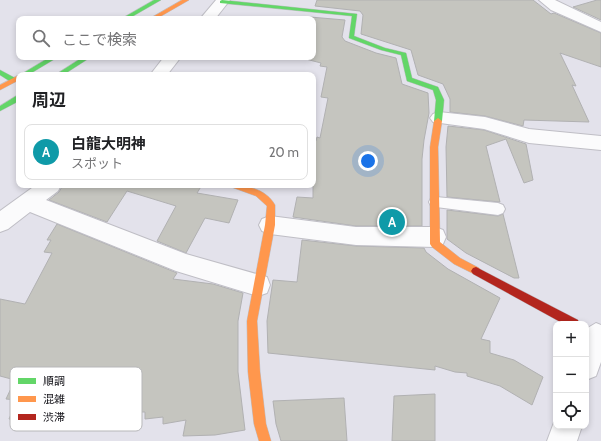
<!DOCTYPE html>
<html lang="ja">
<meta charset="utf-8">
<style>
body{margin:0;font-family:Cabin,"Noto Sans JP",sans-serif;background:#f6f6f6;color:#202124}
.controls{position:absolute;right:12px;bottom:12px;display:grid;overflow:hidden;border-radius:8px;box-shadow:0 2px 6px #0003}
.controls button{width:36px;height:36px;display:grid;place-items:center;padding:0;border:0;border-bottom:1px solid #e0e0e0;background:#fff;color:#202124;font:20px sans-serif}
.you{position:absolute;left:368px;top:161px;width:14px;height:14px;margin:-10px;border:3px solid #fff;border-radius:50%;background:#1a73e8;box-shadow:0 0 0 6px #1a73e833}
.badge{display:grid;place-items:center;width:26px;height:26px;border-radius:50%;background:#5a5960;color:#fff;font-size:13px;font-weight:700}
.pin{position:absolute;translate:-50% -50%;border:2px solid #fff;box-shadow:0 1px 4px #0006}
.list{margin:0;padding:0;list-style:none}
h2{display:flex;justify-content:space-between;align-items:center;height:52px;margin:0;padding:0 16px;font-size:17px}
h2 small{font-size:13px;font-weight:400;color:#757577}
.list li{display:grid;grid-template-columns:26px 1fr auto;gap:12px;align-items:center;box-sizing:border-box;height:56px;margin:0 8px 8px;padding:0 8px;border:1px solid #e0e0e0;border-radius:8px}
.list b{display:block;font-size:15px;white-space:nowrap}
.list p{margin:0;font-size:13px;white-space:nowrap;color:#757577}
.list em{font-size:13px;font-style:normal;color:#757577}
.icon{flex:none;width:22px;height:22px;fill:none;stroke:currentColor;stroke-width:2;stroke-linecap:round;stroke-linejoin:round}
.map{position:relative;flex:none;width:601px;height:441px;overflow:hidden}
.search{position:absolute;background:#fff;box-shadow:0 2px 6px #0003;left:16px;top:16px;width:300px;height:44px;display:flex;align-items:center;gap:10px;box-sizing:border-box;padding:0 14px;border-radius:8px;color:#757577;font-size:15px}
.panel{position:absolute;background:#fff;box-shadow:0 2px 6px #0003;left:16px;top:72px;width:300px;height:116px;border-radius:8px}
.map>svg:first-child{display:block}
.building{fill:#c5c5bf;stroke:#b1b1b2}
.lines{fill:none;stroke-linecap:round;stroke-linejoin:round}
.lane-casing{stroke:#bfbec5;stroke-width:2}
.street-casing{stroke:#bfbec5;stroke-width:2}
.fast-casing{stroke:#bfbec5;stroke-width:1}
.slow-casing{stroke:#bfbec5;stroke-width:1}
.jam-casing{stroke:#bfbec5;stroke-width:1}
.lane{fill:#fbfbfc;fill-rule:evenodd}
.street{fill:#fbfbfc;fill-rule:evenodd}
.fast{fill:#63d668;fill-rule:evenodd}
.slow{fill:#ff974d;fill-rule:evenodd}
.jam{fill:#b3261e;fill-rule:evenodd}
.key{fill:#fff;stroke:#b7b7b9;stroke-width:1}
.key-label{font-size:11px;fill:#100f15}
</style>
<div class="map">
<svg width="601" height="441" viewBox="0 0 601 441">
<rect width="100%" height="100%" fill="#e3e2eb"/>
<!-- building -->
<path class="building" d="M 317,0 L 533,0 L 551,14 L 554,13 L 601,33 L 601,67 L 560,53 L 576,86 L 572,85 L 589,122 L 524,120 L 523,126 L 485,116 L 450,112 L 450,99 L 443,84 L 418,75 L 411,50 L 361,34 L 363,15 L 360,11 L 315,6 Z
M 597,0 L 601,0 L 601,20 L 573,7 Z
M 310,17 L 345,20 L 342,37 L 345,41 L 376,53 L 396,58 L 402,84 L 428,93 L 429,113 L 424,140 L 422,159 L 422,226 L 356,226 L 293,217 L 297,197 L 313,198 L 313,141 L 316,141 L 317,137 L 320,138 L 328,98 L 321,97 L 327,67 L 320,66 L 321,63 L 298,57 L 313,57 L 313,19 L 310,19 Z
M 448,126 L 484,130 L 526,144 L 533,180 L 524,183 L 506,139 L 486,146 L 500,202 L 447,197 L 446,147 Z
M 63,185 L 202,185 L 197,193 L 238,200 L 229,223 L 205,218 L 186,253 L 157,241 L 176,206 L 127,191 L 107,222 L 49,200 L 59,192 Z
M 447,210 L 498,216 L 503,214 L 519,278 L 514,278 L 466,253 L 447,239 Z
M 57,224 L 177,273 L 173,279 L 213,284 L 243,293 L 238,321 L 238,372 L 245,430 L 215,435 L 183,436 L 186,420 L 163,424 L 163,417 L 145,419 L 145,412 L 87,412 L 86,414 L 36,412 L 32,421 L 9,419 L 17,400 L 6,399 L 15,380 L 0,376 L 0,299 L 25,304 L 52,253 L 44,252 L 51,240 L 47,240 Z
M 302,240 L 356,246 L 424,248 L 426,252 L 448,269 L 500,298 L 481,339 L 490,341 L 490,353 L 514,360 L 543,377 L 532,405 L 500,386 L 467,376 L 467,373 L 455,372 L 435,366 L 435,370 L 268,353 L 267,321 L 273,280 L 297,282 Z
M 435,394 L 435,441 L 392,441 L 394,396 Z
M 344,398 L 347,441 L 281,441 L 276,424 L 273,401 Z"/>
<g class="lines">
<!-- lane casing -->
<g class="lane-casing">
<path id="lane" d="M 436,197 L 498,203 L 503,205 L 505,209 L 503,213 L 498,215 L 436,207 L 431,206 L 429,202 L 431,198 Z"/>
</g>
<!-- street casing -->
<g class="street-casing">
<path id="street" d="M 216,0 L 230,0 L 215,19 L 200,19 Z
M 539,0 L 555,0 L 601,22 L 601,32 L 551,10 Z
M 164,57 L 181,57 L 167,75 L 150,75 Z
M 439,112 L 485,117 L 529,129 L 601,136 L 601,150 L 529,143 L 484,129 L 433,122 L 430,118 L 433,114 Z
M 36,185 L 61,185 L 58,191 L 46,200 L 186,254 L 267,277 L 270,285 L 267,293 L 258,296 L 176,271 L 30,212 L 8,229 L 0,232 L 0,211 Z
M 270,216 L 356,227 L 435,227 L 443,230 L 446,237 L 443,244 L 435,247 L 356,245 L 270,234 L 262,231 L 259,225 L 262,219 Z
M 596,323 L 601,325 L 601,362 L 596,376 L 586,380 L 586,329 Z
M 556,417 L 556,426 L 582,426 L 577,441 L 547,441 Z"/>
</g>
<!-- fast casing -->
<g class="fast-casing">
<path id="fast" d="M 154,0 L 161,0 L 128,19 L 121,19 Z
M 222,0 L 357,14 L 354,36 L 385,48 L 406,53 L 412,78 L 438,87 L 444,100 L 442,121 L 438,124 L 434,121 L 436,100 L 433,90 L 407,81 L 401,55 L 381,50 L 349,38 L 352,16 L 220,3 L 220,1 Z
M 50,57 L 58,57 L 28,75 L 20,75 Z
M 83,57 L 91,57 L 63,75 L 55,75 Z
M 0,70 L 15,78 L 15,82 L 11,82 L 0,75 Z
M 16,96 L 19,96 L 19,101 L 0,111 L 0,106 Z"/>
</g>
<!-- slow casing -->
<g class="slow-casing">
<path id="slow" d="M 182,0 L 189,0 L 156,19 L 149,19 Z
M 19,75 L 19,80 L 0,90 L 0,85 Z
M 438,118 L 442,121 L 438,147 L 440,242 L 460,258 L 479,268 L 481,271 L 479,274 L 476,275 L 454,264 L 432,247 L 430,244 L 430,147 L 434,121 Z
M 230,185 C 247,185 266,189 275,205 L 275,225 L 257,321 L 260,372 L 266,424 L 271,441 L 259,441 L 254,424 L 248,372 L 247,321 L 265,225 L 267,206 L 256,196 L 231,187 Z"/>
</g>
<!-- jam casing -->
<g class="jam-casing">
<path id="jam" d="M 476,267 L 578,320 L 579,324 L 564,324 L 473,274 L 471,271 L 473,268 Z"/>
</g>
<!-- lane -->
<use href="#lane" class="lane"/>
<!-- street -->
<use href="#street" class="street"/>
<!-- fast -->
<use href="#fast" class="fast"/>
<!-- slow -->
<use href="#slow" class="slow"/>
<!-- jam -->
<use href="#jam" class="jam"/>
</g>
<!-- legend -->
<rect x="10" y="367" width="132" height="64" rx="6" class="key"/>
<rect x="18" y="378" width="18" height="6" fill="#63d668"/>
<rect x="18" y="396" width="18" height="6" fill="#ff974d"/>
<rect x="18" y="414" width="18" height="6" fill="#b3261e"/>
<g class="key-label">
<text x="43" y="385">順調</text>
<text x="43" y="403">混雑</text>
<text x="43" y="421">渋滞</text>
</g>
</svg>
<div class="controls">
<button>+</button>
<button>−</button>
<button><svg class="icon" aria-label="locate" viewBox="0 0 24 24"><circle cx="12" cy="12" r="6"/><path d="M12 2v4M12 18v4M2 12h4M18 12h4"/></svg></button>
</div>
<div class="you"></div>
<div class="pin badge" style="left:392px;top:222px;background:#0f9aa8">A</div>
<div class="search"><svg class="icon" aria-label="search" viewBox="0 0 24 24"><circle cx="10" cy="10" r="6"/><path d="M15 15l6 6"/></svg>ここで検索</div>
<section class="panel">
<h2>周辺<small></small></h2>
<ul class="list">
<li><span class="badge" style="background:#0f9aa8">A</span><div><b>白龍大明神</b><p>スポット</p></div><em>20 m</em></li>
</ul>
</section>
</div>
